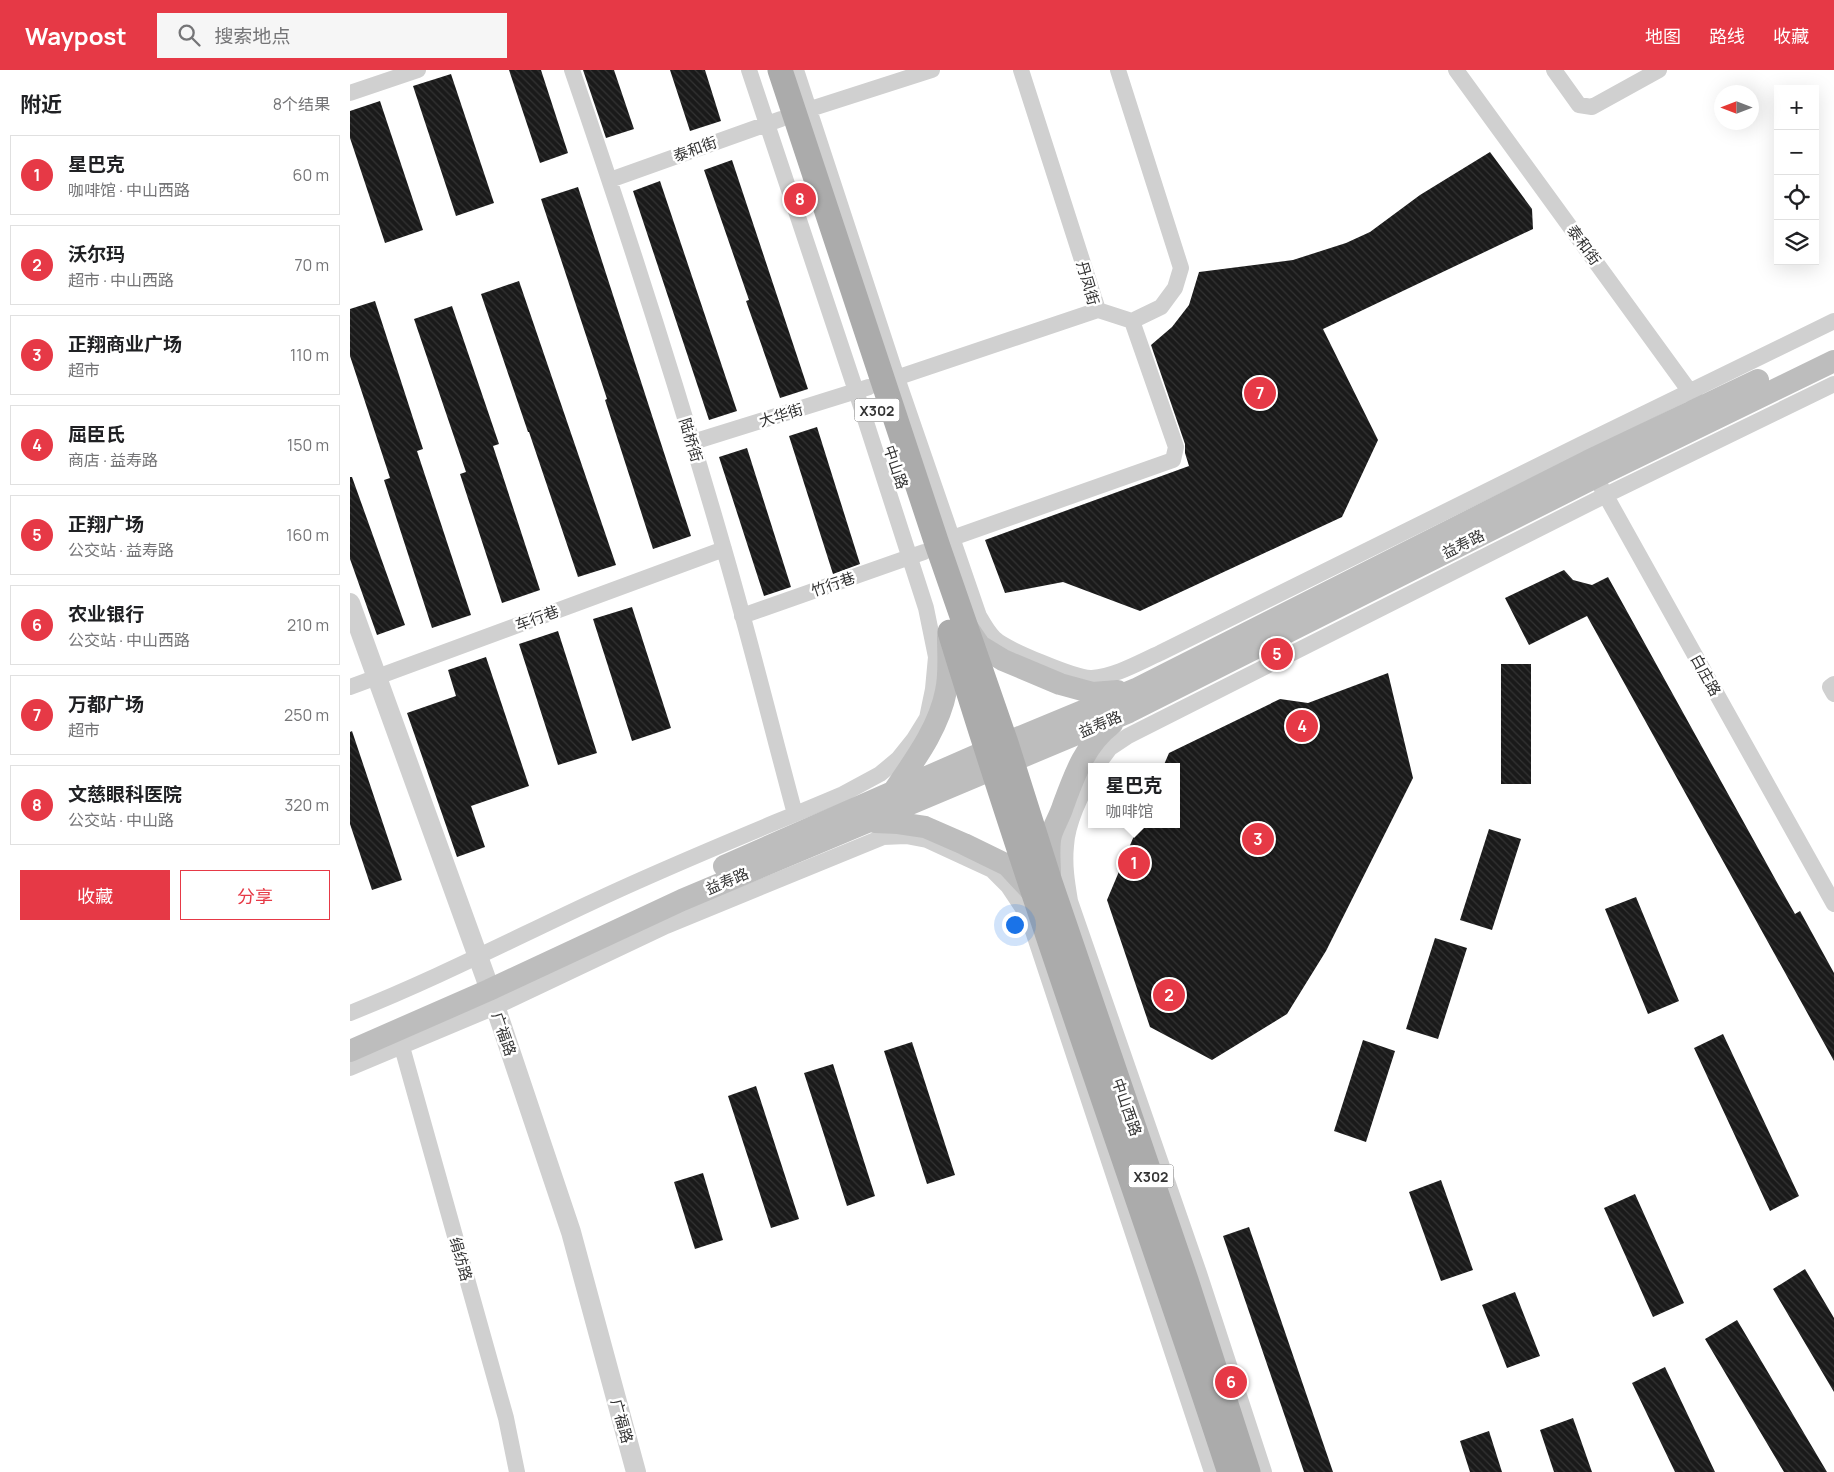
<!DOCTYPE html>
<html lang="zh">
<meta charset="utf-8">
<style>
body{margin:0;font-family:Manrope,"Noto Sans SC",sans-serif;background:#f6f6f6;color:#202124}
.controls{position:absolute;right:15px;top:15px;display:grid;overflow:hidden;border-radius:0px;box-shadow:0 5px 20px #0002}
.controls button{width:45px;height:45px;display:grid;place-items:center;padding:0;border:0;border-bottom:1px solid #e0e0e0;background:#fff;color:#202124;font:25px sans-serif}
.compass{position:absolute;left:1364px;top:15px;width:45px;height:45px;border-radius:50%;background:#fff;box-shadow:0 5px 20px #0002;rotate:270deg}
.you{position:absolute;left:664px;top:854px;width:18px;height:18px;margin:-12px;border:4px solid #fff;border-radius:50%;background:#1a73e8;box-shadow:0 0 0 8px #1a73e833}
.badge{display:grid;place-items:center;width:32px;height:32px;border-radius:50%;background:#e63946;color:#fff;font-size:16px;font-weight:700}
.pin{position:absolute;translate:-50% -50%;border:2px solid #fff;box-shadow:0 1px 5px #0006}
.popup{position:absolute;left:738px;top:693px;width:92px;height:65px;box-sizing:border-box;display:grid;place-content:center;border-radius:0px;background:#fff;filter:drop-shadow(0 1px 4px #0005);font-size:16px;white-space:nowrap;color:#757577}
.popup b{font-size:19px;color:#202124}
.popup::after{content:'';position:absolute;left:50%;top:100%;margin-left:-10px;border:10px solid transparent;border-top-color:#fff}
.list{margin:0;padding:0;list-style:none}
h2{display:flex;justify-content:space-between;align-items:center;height:65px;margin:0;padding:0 20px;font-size:21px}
h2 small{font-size:16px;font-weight:400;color:#757577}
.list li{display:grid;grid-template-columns:32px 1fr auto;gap:15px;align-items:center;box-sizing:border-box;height:80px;margin:0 10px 10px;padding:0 10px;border:1px solid #e0e0e0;border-radius:0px}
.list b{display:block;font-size:19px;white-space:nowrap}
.list p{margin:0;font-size:16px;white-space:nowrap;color:#757577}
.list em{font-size:16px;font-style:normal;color:#757577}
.actions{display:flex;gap:10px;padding:15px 20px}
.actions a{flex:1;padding:11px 0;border:1px solid #e63946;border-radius:0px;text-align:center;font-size:18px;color:#e63946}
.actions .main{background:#e63946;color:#fff}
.icon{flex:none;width:28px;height:28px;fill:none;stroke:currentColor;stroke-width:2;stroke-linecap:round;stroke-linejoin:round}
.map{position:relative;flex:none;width:1484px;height:1402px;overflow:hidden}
header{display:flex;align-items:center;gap:30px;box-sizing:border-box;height:70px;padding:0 25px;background:#e63946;color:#fff}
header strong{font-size:24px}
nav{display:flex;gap:28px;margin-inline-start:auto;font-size:18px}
.search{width:350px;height:45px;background:#f6f6f6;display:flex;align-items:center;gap:12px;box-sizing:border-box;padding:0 18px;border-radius:0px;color:#757577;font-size:19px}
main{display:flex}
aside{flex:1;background:#fff}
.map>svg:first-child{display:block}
.building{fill:url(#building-back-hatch)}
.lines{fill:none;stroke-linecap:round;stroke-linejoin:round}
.minor{stroke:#d0d0d0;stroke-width:16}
.tertiary{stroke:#d0d0d0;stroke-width:20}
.secondary{stroke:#bdbdbd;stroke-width:22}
.primary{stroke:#ababab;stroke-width:25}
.labels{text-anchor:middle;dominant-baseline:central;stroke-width:5;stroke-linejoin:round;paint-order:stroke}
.shield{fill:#fff;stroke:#707070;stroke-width:1}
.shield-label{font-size:14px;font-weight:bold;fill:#333}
.street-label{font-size:15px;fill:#333;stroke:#fff}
</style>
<header>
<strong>Waypost</strong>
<div class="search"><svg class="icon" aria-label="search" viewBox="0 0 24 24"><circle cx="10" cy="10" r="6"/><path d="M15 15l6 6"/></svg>搜索地点</div>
<nav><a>地图</a><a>路线</a><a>收藏</a></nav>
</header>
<main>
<aside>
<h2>附近<small>8个结果</small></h2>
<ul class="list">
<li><span class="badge">1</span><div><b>星巴克</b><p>咖啡馆 · 中山西路</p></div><em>60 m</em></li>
<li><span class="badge">2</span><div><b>沃尔玛</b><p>超市 · 中山西路</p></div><em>70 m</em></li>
<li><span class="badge">3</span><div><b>正翔商业广场</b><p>超市</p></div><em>110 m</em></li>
<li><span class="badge">4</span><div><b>屈臣氏</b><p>商店 · 益寿路</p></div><em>150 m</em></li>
<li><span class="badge">5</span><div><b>正翔广场</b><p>公交站 · 益寿路</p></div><em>160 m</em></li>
<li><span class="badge">6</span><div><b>农业银行</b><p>公交站 · 中山西路</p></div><em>210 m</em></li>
<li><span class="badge">7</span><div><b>万都广场</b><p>超市</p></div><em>250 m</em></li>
<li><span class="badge">8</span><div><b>文慈眼科医院</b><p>公交站 · 中山路</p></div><em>320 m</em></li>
</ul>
<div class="actions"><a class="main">收藏</a><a>分享</a></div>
</aside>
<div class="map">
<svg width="1484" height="1402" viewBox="0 0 1484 1402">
<defs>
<pattern id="building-back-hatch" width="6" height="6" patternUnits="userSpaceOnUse" patternTransform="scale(1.25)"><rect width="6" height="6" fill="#1a1a1a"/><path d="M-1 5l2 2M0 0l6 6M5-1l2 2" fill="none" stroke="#333"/></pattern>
</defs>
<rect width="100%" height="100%" fill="#fff"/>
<!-- building -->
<path class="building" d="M 159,0 L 191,0 L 218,83 L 190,93 Z
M 233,0 L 264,0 L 284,59 L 256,68 Z
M 320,0 L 355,0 L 371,51 L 340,61 Z
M 101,4 L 144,133 L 106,146 L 63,16 Z
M 30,31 L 73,160 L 35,173 L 0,68 L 0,41 Z
M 1140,82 L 1182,139 L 1183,159 L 973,259 L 1028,370 L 992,447 L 790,541 L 713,512 L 655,523 L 635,470 L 839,396 L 835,383 L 835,374 L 801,275 L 822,257 L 839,235 L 849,202 L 943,190 L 996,173 L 1020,162 L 1070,125 Z
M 382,90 L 458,319 L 430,328 L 396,231 L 399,230 L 354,100 Z
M 310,111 L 387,341 L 359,350 L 283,121 Z
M 228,117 L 341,466 L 303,479 L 255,330 L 257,329 L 191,129 Z
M 169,211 L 266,495 L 228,507 L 179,362 L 178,362 L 131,224 Z
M 25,231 L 73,379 L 67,381 L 121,545 L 82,558 L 34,410 L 40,408 L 0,286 L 0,239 Z
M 102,236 L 149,374 L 143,376 L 190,520 L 152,533 L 110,404 L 116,402 L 64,249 Z
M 467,357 L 510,494 L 483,504 L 439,366 Z
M 397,378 L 441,517 L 414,526 L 369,387 Z
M 0,407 L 2,407 L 55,555 L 27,565 L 0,489 Z
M 1214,500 L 1223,510 L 1242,515 L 1258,507 L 1429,816 L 1445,844 L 1450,841 L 1484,903 L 1484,991 L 1237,546 L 1179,575 L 1155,528 Z
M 282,537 L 321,658 L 282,671 L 243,549 Z
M 208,561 L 247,683 L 208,695 L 169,574 Z
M 136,587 L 179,716 L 121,736 L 135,777 L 107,787 L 57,643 L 106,626 L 98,600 Z
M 1151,594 L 1181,594 L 1181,714 L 1151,714 Z
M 1038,603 L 1063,708 L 976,881 L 937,944 L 862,990 L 800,957 L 757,830 L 789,754 L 826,754 L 826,697 L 813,697 L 819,683 L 930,629 L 958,633 Z
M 2,661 L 52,810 L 22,820 L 0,754 L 0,662 Z
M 1139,759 L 1171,769 L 1142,860 L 1110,850 Z
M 1286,827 L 1329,931 L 1298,944 L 1255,839 Z
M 1085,868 L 1117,878 L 1088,969 L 1056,959 Z
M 1373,964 L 1449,1126 L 1420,1141 L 1344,978 Z
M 1013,970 L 1045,981 L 1016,1072 L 984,1061 Z
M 562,972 L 605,1105 L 577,1114 L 534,981 Z
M 483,994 L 525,1126 L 497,1136 L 454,1003 Z
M 406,1016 L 449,1149 L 421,1158 L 378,1026 Z
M 353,1103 L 373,1170 L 345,1179 L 324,1112 Z
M 1091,1110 L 1123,1200 L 1091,1211 L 1059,1122 Z
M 1285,1124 L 1334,1233 L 1303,1247 L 1254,1138 Z
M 899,1157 L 983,1402 L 954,1402 L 873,1166 Z
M 1455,1199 L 1484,1248 L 1484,1322 L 1423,1219 Z
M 1165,1222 L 1190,1286 L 1157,1298 L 1132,1235 Z
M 1387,1250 L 1477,1402 L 1434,1402 L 1355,1269 Z
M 1315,1297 L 1365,1402 L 1325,1402 L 1282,1313 Z
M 1223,1348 L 1242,1402 L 1204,1402 L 1190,1360 Z
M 1139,1361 L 1152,1402 L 1120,1402 L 1110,1371 Z"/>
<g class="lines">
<!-- minor -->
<path class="minor" d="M 222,0 C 276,157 327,316 373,476 C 399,565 421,655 445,744
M 446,0 L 547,308 L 629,546 C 633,553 638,562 644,568 C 655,579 727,609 742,608 C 766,606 788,593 810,583 L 1230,375 L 1484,251
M 1106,0 L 1346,330
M 1204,0 L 1229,35 L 1242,37 L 1309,0
M 0,23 L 68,0
M 451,42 L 582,0
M 260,110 L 431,49
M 748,240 L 782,251 L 811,237 L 825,218 L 831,198 L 768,0
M 537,311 L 748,240 L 671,0
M 343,372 L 519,317
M 1251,417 L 1484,834
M 591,472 L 823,390 L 826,377 L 782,251
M 392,546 L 574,482
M 1484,614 L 1480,617 L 1484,624
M 0,617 L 374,479
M 746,697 L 760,678 L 778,666 L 1256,425 L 1484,314
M 742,705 C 731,724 717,754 716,776 C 714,795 717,813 720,831 L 849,1203 L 914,1402
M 0,943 C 81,911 159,871 238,834 C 322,794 408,760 493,724 L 530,704 L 548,689 L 564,669 L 577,648 L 583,619 L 586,587 L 576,538 L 506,321 L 399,0
M 52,977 L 156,1348 L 167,1402
M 0,998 L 145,937 L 316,856 L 533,767 L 556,766 L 577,770 L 642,800 L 658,816 L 678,846 L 862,1402"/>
<!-- tertiary -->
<path class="tertiary" d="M 0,533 L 135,906 L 221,1162 L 286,1402"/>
<!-- secondary -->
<path class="secondary" d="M 617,557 L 630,576 L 653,590 L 710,614 L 743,623 L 768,621
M 543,722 C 564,691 589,658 596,621 C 600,603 598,584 598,567
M 525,752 L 548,753 L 575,757 L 614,774 L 657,795 L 684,824
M 374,796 L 636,681 L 786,619 L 1238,391 L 1408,310
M 700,804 C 700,792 698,776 701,765 C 704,755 710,746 713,736 C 724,706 735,674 762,654
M 0,981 L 139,920 L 332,830 L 779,642 L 1246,407 L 1484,291"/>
<!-- primary -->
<path class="primary" d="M 430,0 L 587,474 L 656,673 L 700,812 L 836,1210 L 898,1402
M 600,562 C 686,844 787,1120 879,1400"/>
</g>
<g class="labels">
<!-- shield labels -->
<g class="shield">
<rect x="504.5" y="328.5" width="45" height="23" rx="4"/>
<rect x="778.5" y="1094.5" width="45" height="23" rx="4"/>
</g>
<g class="shield-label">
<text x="527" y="340">X302</text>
<text x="801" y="1106">X302</text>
</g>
<!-- street labels -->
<g class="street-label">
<text transform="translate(345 79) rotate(-20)">泰和街</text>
<text transform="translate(1234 175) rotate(54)">泰和街</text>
<text transform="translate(738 213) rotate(74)">丹凤街</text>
<text transform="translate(431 345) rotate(-17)">大华街</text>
<text transform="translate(341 370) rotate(73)">陆桥街</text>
<text transform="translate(546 397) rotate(71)">中山路</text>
<text transform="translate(1113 474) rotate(-27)">益寿路</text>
<text transform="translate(483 514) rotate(-19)">竹行巷</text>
<text transform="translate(187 548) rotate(-20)">车行巷</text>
<text transform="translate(1356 605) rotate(61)">白庄路</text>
<text transform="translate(750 654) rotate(-23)">益寿路</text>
<text transform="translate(377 811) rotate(-23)">益寿路</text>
<text transform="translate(154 964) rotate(71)">广福路</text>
<text transform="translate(777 1037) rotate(71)">中山西路</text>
<text transform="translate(111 1189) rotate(74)">绢纺路</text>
<text transform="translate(272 1351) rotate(75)">广福路</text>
</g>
</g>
</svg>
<div class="controls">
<button>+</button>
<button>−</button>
<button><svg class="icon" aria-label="locate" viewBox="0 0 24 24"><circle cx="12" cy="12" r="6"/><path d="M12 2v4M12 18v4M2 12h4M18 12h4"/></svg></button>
<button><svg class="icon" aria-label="layers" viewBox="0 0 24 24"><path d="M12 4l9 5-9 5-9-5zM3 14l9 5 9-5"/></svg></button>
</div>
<svg class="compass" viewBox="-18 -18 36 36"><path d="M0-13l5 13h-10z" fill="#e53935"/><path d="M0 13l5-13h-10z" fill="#757577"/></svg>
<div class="you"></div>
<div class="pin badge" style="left:784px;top:793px">1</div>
<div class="popup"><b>星巴克</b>咖啡馆</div>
<div class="pin badge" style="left:819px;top:925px">2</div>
<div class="pin badge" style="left:908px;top:769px">3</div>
<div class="pin badge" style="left:952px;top:656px">4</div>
<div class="pin badge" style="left:927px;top:584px">5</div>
<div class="pin badge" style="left:881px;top:1312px">6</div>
<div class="pin badge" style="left:910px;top:323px">7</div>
<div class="pin badge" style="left:450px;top:129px">8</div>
</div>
</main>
